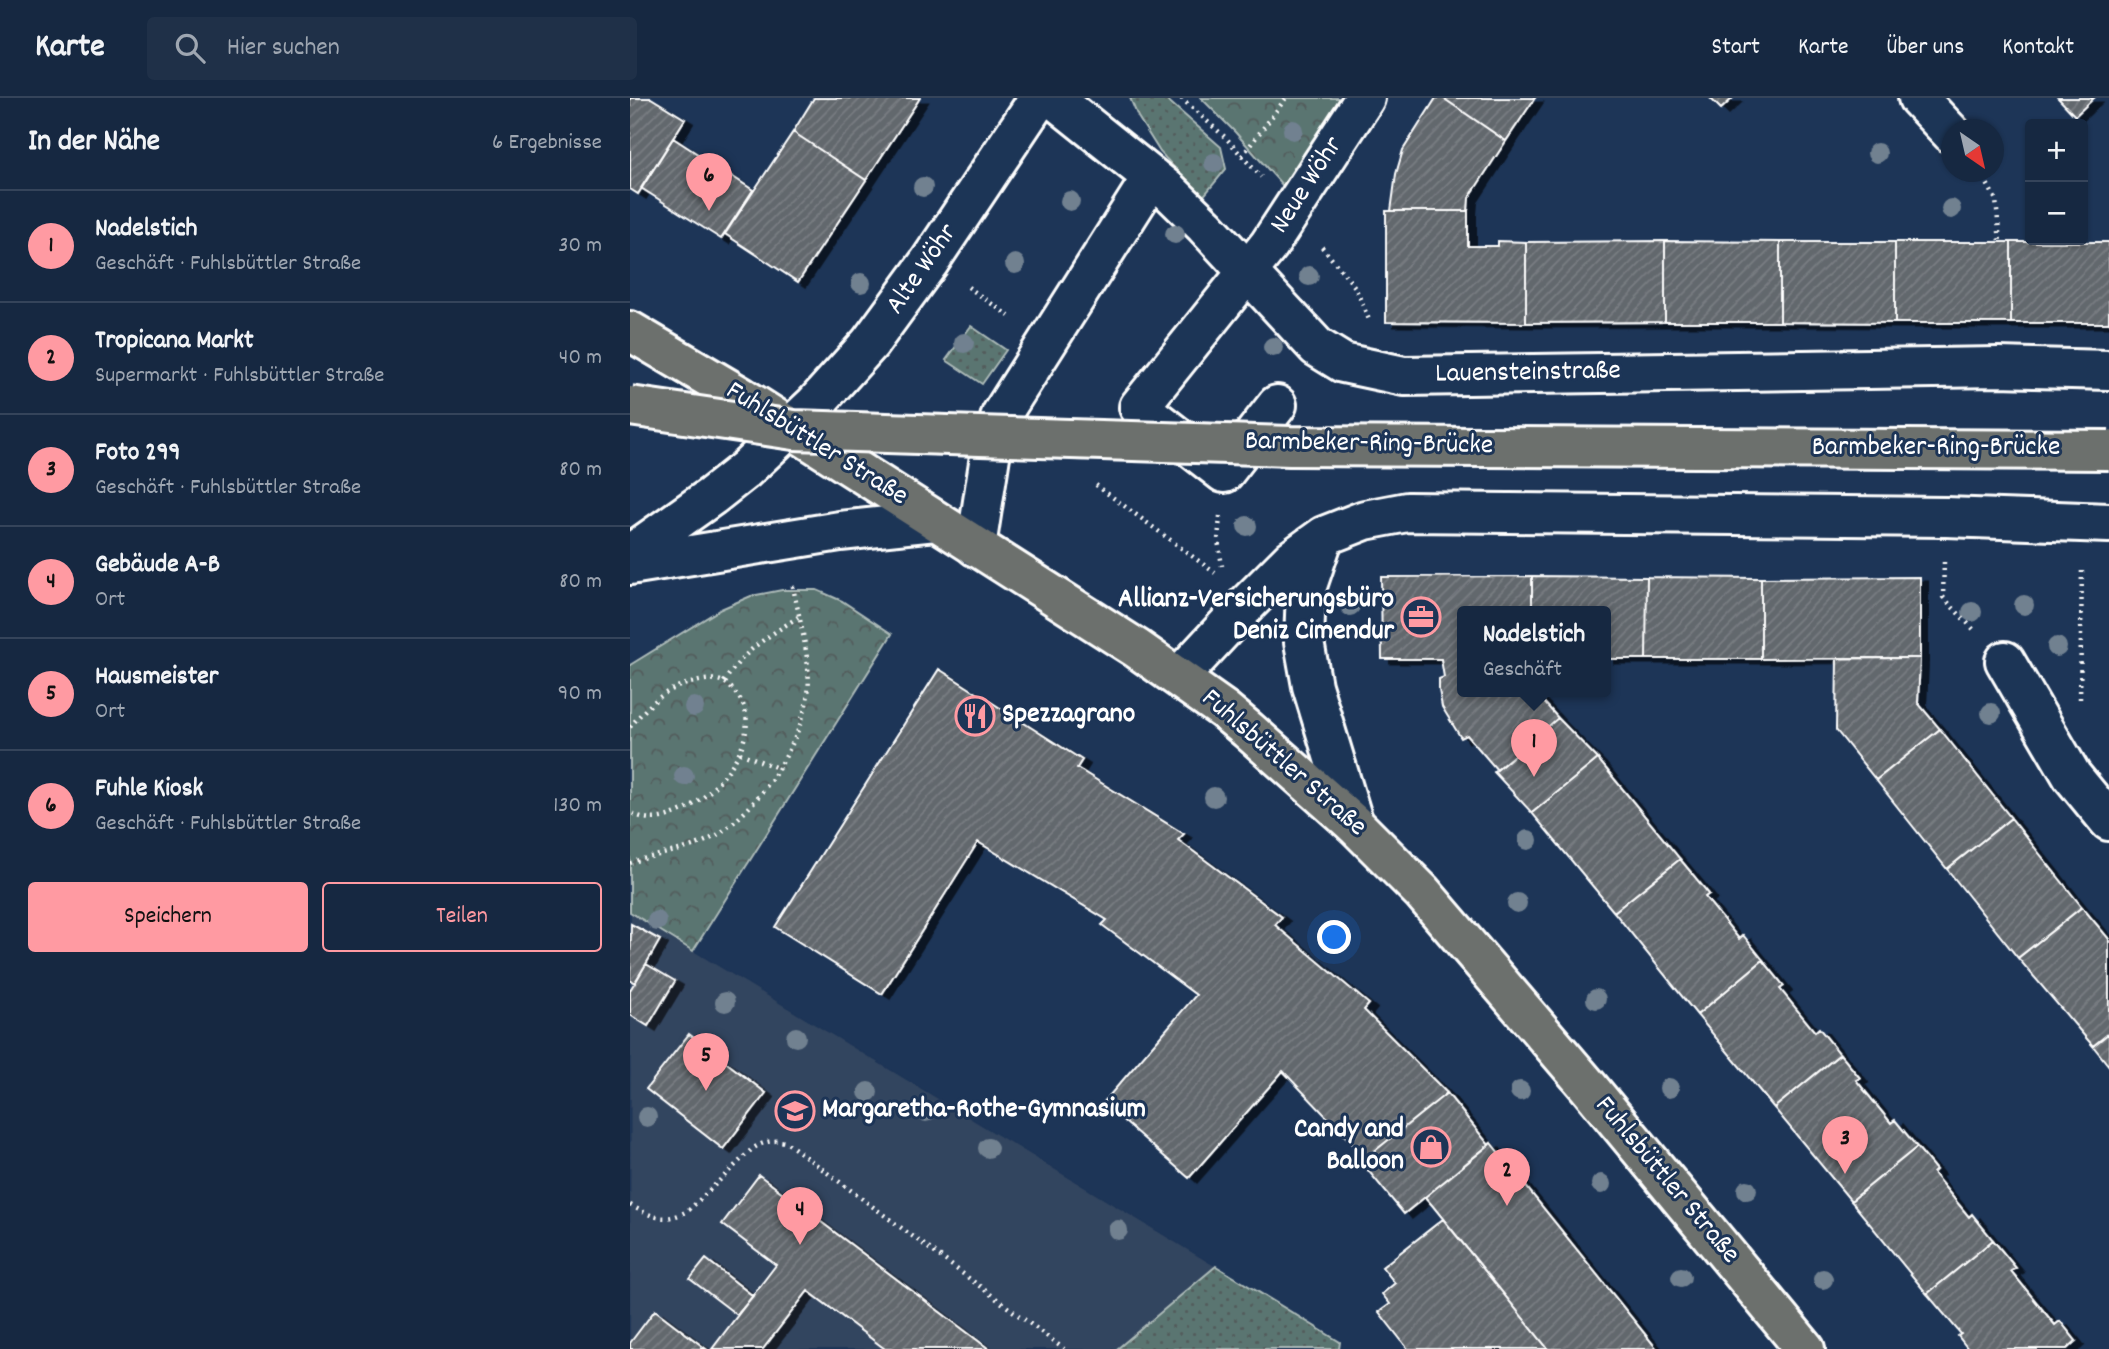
<!DOCTYPE html>
<html lang="de">
<meta charset="utf-8">
<style>
body{margin:0;font-family:Dekko,sans-serif;background:#1f3048;color:#f1f3f6}
.controls{position:absolute;right:21px;top:21px;display:grid;overflow:hidden;border-radius:7px;box-shadow:0 2px 5px #0004}
.controls button{width:63px;height:63px;display:grid;place-items:center;padding:0;border:0;border-bottom:2px solid #35445a;background:#162841;color:#f1f3f6;font:35px sans-serif}
.compass{position:absolute;left:1311px;top:21px;width:63px;height:63px;border-radius:50%;background:#162841;box-shadow:0 2px 5px #0004;rotate:146deg}
.you{position:absolute;left:705px;top:840px;width:24px;height:24px;margin:-18px;border:5px solid #fff;border-radius:50%;background:#1a73e8;box-shadow:0 0 0 10px #1a73e833}
.badge{display:grid;place-items:center;width:46px;height:46px;border-radius:50%;background:#ff9aa2;color:#111;font-size:23px;font-weight:700}
.pin{position:absolute;translate:-50% -58px;filter:drop-shadow(0 2px 4px #0008)}
.pin::after{content:'';position:absolute;top:37px;width:24px;height:21px;background:inherit;clip-path:polygon(0 0,100% 0,50% 100%)}
.popup{position:absolute;left:827px;top:508px;width:154px;height:91px;box-sizing:border-box;display:grid;place-content:center;border-radius:7px;background:#162841;filter:drop-shadow(0 2px 5px #0005);font-size:23px;white-space:nowrap;color:#9ea6b1}
.popup b{font-size:26px;color:#f1f3f6}
.popup::after{content:'';position:absolute;left:50%;top:100%;margin-left:-14px;border:14px solid transparent;border-top-color:#162841}
.list{margin:0;padding:0;list-style:none}
h2{display:flex;justify-content:space-between;align-items:center;height:91px;margin:0;padding:0 28px;font-size:30px}
h2 small{font-size:23px;font-weight:400;color:#9ea6b1}
.list li{display:grid;grid-template-columns:46px 1fr auto;gap:21px;align-items:center;box-sizing:border-box;height:112px;padding:0 28px;border-top:2px solid #35445a}
.list b{display:block;font-size:26px;white-space:nowrap}
.list p{margin:0;font-size:23px;white-space:nowrap;color:#9ea6b1}
.list em{font-size:23px;font-style:normal;color:#9ea6b1}
.actions{display:flex;gap:14px;padding:21px 28px}
.actions a{flex:1;padding:16px 0;border:2px solid #ff9aa2;border-radius:7px;text-align:center;font-size:24px;color:#ff9aa2}
.actions .main{background:#ff9aa2;color:#111}
.icon{flex:none;width:38px;height:38px;fill:none;stroke:currentColor;stroke-width:2;stroke-linecap:round;stroke-linejoin:round}
.map{position:relative;flex:none;width:1479px;height:1251px;overflow:hidden}
header{display:flex;align-items:center;gap:42px;box-sizing:border-box;height:98px;padding:0 35px;background:#162841;border-bottom:2px solid #35445a}
header strong{font-size:33px}
nav{display:flex;gap:38px;margin-inline-start:auto;font-size:24px}
.search{width:490px;height:63px;background:#1f3048;display:flex;align-items:center;gap:18px;box-sizing:border-box;padding:0 24px;border-radius:7px;color:#9ea6b1;font-size:26px}
main{display:flex}
aside{flex:1;background:#162841}
.map>svg:first-child{display:block}
.built{fill:#32445e}
.grass{fill:url(#grass-dots);stroke:#acbab8;stroke-width:2}
.park{fill:url(#park-crowns);stroke:#acbab8;stroke-width:2}
.building{fill:url(#building-hatch);stroke:#fff;stroke-width:2;filter:url(#shadow)}
.lines{fill:none;stroke-linecap:round;stroke-linejoin:round}
.minor-casing{stroke:#fff;stroke-width:44}
.major-casing{stroke:#fff;stroke-width:44}
.path{stroke:#fff;stroke-width:4.5;stroke-dasharray:2 5;stroke-linecap:butt}
.minor{stroke:#1d3557;stroke-width:38}
.major{stroke:#6c706d;stroke-width:38}
.major-bridge-casing{stroke:#fff;stroke-width:44;stroke-linecap:butt}
.major-bridge{stroke:#6c706d;stroke-width:38}
.tree{fill:#718190}
.labels{text-anchor:middle;dominant-baseline:central;stroke-width:6;stroke-linejoin:round;paint-order:stroke}
.street-label{font-size:28px;fill:#fff;stroke:#1d3557}
.poi-label{font-size:28px;font-weight:bold;fill:#fff;stroke:#1d3557;text-anchor:end}
</style>
<header>
<strong>Karte</strong>
<div class="search"><svg class="icon" aria-label="search" viewBox="0 0 24 24"><circle cx="10" cy="10" r="6"/><path d="M15 15l6 6"/></svg>Hier suchen</div>
<nav><a>Start</a><a>Karte</a><a>Über uns</a><a>Kontakt</a></nav>
</header>
<main>
<aside>
<h2>In der Nähe<small>6 Ergebnisse</small></h2>
<ul class="list">
<li><span class="badge">1</span><div><b>Nadelstich</b><p>Geschäft · Fuhlsbüttler Straße</p></div><em>30 m</em></li>
<li><span class="badge">2</span><div><b>Tropicana Markt</b><p>Supermarkt · Fuhlsbüttler Straße</p></div><em>40 m</em></li>
<li><span class="badge">3</span><div><b>Foto 299</b><p>Geschäft · Fuhlsbüttler Straße</p></div><em>80 m</em></li>
<li><span class="badge">4</span><div><b>Gebäude A-B</b><p>Ort</p></div><em>80 m</em></li>
<li><span class="badge">5</span><div><b>Hausmeister</b><p>Ort</p></div><em>90 m</em></li>
<li><span class="badge">6</span><div><b>Fuhle Kiosk</b><p>Geschäft · Fuhlsbüttler Straße</p></div><em>130 m</em></li>
</ul>
<div class="actions"><a class="main">Speichern</a><a>Teilen</a></div>
</aside>
<div class="map">
<svg width="1479" height="1251" viewBox="0 0 1479 1251">
<defs>
<pattern id="grass-dots" width="8" height="8" patternUnits="userSpaceOnUse" patternTransform="scale(1.75)"><rect width="8" height="8" fill="#5a7471"/><path d="M2 2h.1M6 6h.1" fill="none" stroke="#525c5b" stroke-width="1.8" stroke-linecap="round"/></pattern>
<pattern id="park-crowns" width="20" height="18" patternUnits="userSpaceOnUse" patternTransform="scale(1.75)"><rect width="20" height="18" fill="#5a7471"/><path d="M2 6a3 3 0 1 1 6 0M12 15a3 3 0 1 1 6 0" fill="none" stroke="#525c5b"/></pattern>
<pattern id="building-hatch" width="6" height="6" patternUnits="userSpaceOnUse" patternTransform="scale(1.75)"><rect width="6" height="6" fill="#62676d"/><path d="M-1 1l2-2M0 6l6-6M5 7l2-2" fill="none" stroke="#7a7e83"/></pattern>
<filter id="shadow"><feDropShadow dx="8" dy="4.5" stdDeviation="0" flood-color="#0009"/></filter>
</defs>
<rect width="100%" height="100%" fill="#1d3557"/>
<filter id="ink" filterUnits="userSpaceOnUse"><feTurbulence type="fractalNoise" baseFrequency=".0143" numOctaves="2"/><feDisplacementMap in="SourceGraphic" scale="14" xChannelSelector="R" yChannelSelector="G"/><feConvolveMatrix kernelMatrix="1 2 1 2 8 2 1 2 1" color-interpolation-filters="sRGB"/></filter>
<g filter="url(#ink)">
<!-- built -->
<path class="built" d="M 1,813 L 63,853 L 710,1244 L 709,1251 L 0,1251 Z"/>
<!-- grass -->
<path class="grass" d="M 500,0 L 535,0 L 591,49 L 596,71 L 572,100 L 530,54 L 508,19 Z
M 341,228 L 376,252 L 352,286 L 316,262 Z
M 586,1168 L 710,1244 L 709,1251 L 487,1251 Z"/>
<!-- park -->
<path class="park" d="M 571,0 L 715,0 L 653,88 L 605,34 Z
M 152,492 L 187,492 L 212,503 L 262,536 L 63,853 L 0,814 L 0,567 L 91,511 L 121,498 Z"/>
<!-- building -->
<path class="building" d="M 0,0 L 21,0 L 55,21 L 8,96 L 0,91 Z
M 184,0 L 290,0 L 236,82 L 163,34 Z
M 806,0 L 813,0 L 876,43 L 839,100 L 838,113 L 761,113 L 766,76 L 773,52 Z
M 813,0 L 905,0 L 876,43 Z
M 1080,0 L 1103,0 L 1091,11 Z
M 1428,0 L 1464,0 L 1445,18 Z
M 163,34 L 236,82 L 168,184 L 95,136 Z
M 43,40 L 123,92 L 91,141 L 11,90 Z
M 756,113 L 838,113 L 838,148 L 868,148 L 868,143 L 896,144 L 896,225 L 756,224 Z
M 1035,143 L 1035,224 L 896,225 L 896,144 Z
M 1035,143 L 1150,144 L 1150,224 L 1035,224 Z
M 1150,144 L 1265,144 L 1265,225 L 1150,224 Z
M 1265,144 L 1381,144 L 1381,225 L 1265,225 Z
M 1381,144 L 1479,144 L 1479,225 L 1381,225 Z
M 902,478 L 1017,479 L 1016,561 L 976,561 L 976,513 L 902,513 Z
M 902,478 L 902,513 L 832,513 L 832,593 L 904,593 L 928,620 L 867,672 L 837,637 L 831,640 L 812,609 L 809,592 L 809,581 L 814,579 L 811,561 L 752,561 L 751,479 Z
M 1017,479 L 1131,480 L 1131,561 L 1016,561 Z
M 1290,479 L 1290,560 L 1131,561 L 1131,480 Z
M 1207,560 L 1290,560 L 1288,605 L 1310,631 L 1246,682 L 1206,632 Z
M 309,571 L 452,662 L 447,670 L 554,736 L 548,742 L 652,819 L 645,827 L 739,906 L 734,912 L 817,995 L 736,1060 L 653,973 L 559,1080 L 473,1005 L 566,897 L 472,827 L 477,822 L 348,744 L 252,896 L 145,829 Z
M 928,620 L 968,661 L 902,715 L 864,674 Z
M 1310,631 L 1381,720 L 1317,771 L 1246,682 Z
M 968,661 L 1050,761 L 984,814 L 902,715 Z
M 1381,720 L 1452,809 L 1388,860 L 1317,771 Z
M 1050,761 L 1079,796 L 1075,799 L 1109,841 L 1113,837 L 1133,862 L 1067,917 L 984,814 Z
M 1452,809 L 1479,841 L 1479,935 L 1463,948 L 1388,860 Z
M 1,826 L 30,842 L 5,885 L 0,882 Z
M 1133,862 L 1154,888 L 1150,891 L 1185,934 L 1189,930 L 1210,956 L 1144,1010 L 1067,917 Z
M 16,866 L 45,883 L 18,928 L 0,917 L 0,892 Z
M 1479,935 L 1479,968 L 1463,948 Z
M 59,936 L 136,995 L 93,1051 L 16,991 Z
M 1210,956 L 1230,980 L 1226,982 L 1261,1025 L 1265,1022 L 1287,1049 L 1221,1103 L 1144,1010 Z
M 817,995 L 859,1047 L 774,1116 L 731,1064 Z
M 861,1045 L 869,1055 L 1027,1251 L 918,1251 L 802,1107 L 795,1099 Z
M 1287,1049 L 1306,1072 L 1303,1075 L 1339,1119 L 1342,1116 L 1363,1142 L 1297,1196 L 1221,1103 Z
M 129,1077 L 359,1251 L 255,1251 L 178,1193 L 133,1251 L 82,1251 L 146,1167 L 92,1126 Z
M 813,1121 L 918,1251 L 778,1251 L 749,1214 L 760,1206 L 752,1196 L 765,1185 L 752,1169 Z
M 1363,1142 L 1386,1170 L 1381,1173 L 1425,1227 L 1430,1223 L 1446,1243 L 1437,1251 L 1338,1251 L 1328,1238 L 1331,1236 L 1297,1196 Z
M 76,1161 L 123,1198 L 107,1217 L 60,1181 Z
M 25,1212 L 76,1251 L 0,1251 L 0,1245 Z"/>
<g class="lines">
<!-- minor casing -->
<g class="minor-casing">
<path id="minor" d="M 423,0 L 538,92 L 575,128 L 687,249 L 713,265 L 774,278 L 1369,269 L 1479,272
M 1288,0 L 1322,36
M 647,307 L 594,375 L 509,309 L 639,147 L 735,0
M 694,438 L 676,491 L 674,544 L 682,588 L 724,726
M 346,449 L 360,358 L 371,317 L 522,79
M 0,456 L 82,398 L 115,372 L 185,306 L 240,245 L 300,163 L 409,0
M 0,467 L 210,433 L 305,423
M 1375,563 L 1442,678 L 1479,723
M 549,579 L 618,505 L 662,461 L 694,438 L 735,422 L 777,414 L 1316,419 L 1479,425"/>
</g>
<!-- major casing -->
<g class="major-casing">
<path id="major" d="M 0,233 L 112,299 L 506,550 L 594,612 L 618,632 L 724,726 L 792,794 L 957,987 L 1175,1251"/>
</g>
<!-- path -->
<path class="path" d="M 551,0 L 596,40 L 631,79
M 612,58 L 656,0
M 1351,74 L 1366,102 L 1370,144
M 692,149 L 725,189 L 740,224
M 338,189 L 379,218
M 466,387 L 585,475
M 590,418 L 588,442 L 592,468
M 1314,464 L 1313,499 L 1345,533
M 94,584 C 116,550 135,541 168,519
M 1450,601 L 1452,470
M 0,629 C 18,607 36,589 65,584 C 73,582 83,580 91,583 C 98,585 103,592 107,597 C 128,622 111,659 92,680 C 82,692 70,704 55,711 C 36,720 20,726 0,714
M 110,655 L 150,671
M 0,765 C 28,755 61,753 87,737 C 129,710 171,646 178,596 C 182,564 168,516 162,484
M 0,1107 C 22,1119 35,1126 59,1112 L 121,1052 C 132,1044 142,1041 156,1044 L 434,1251"/>
<!-- minor -->
<use href="#minor" class="minor"/>
<!-- major -->
<use href="#major" class="major"/>
<!-- major-bridge casing -->
<g class="major-bridge-casing">
<path id="major-bridge" d="M 0,308 L 164,332 L 660,348 L 1479,352"/>
</g>
<!-- major-bridge -->
<use href="#major-bridge" class="major-bridge"/>
</g>
<!-- trees -->
<g class="tree">
<circle cx="663" cy="32" r="10"/>
<circle cx="1247" cy="55" r="10"/>
<circle cx="584" cy="65" r="10"/>
<circle cx="293" cy="89" r="10"/>
<circle cx="440" cy="103" r="10"/>
<circle cx="1321" cy="111" r="10"/>
<circle cx="545" cy="136" r="10"/>
<circle cx="385" cy="166" r="10"/>
<circle cx="679" cy="178" r="10"/>
<circle cx="231" cy="185" r="10"/>
<circle cx="334" cy="245" r="10"/>
<circle cx="643" cy="249" r="10"/>
<circle cx="617" cy="428" r="10"/>
<circle cx="1394" cy="507" r="10"/>
<circle cx="720" cy="508" r="10"/>
<circle cx="1342" cy="514" r="10"/>
<circle cx="1427" cy="549" r="10"/>
<circle cx="64" cy="609" r="10"/>
<circle cx="1361" cy="615" r="10"/>
<circle cx="54" cy="678" r="10"/>
<circle cx="584" cy="699" r="10"/>
<circle cx="898" cy="742" r="10"/>
<circle cx="887" cy="805" r="10"/>
<circle cx="27" cy="823" r="10"/>
<circle cx="966" cy="901" r="10"/>
<circle cx="95" cy="904" r="10"/>
<circle cx="166" cy="939" r="10"/>
<circle cx="1039" cy="990" r="10"/>
<circle cx="890" cy="993" r="10"/>
<circle cx="238" cy="994" r="10"/>
<circle cx="296" cy="1014" r="10"/>
<circle cx="17" cy="1019" r="10"/>
<circle cx="358" cy="1050" r="10"/>
<circle cx="971" cy="1086" r="10"/>
<circle cx="1117" cy="1092" r="10"/>
<circle cx="488" cy="1132" r="10"/>
<circle cx="1051" cy="1179" r="10"/>
<circle cx="1193" cy="1181" r="10"/>
</g>
</g>
<!-- icons -->
<defs>
<g id="office-ring" transform="scale(2.0125)"><circle r="9.5" fill="#1d3557" stroke="#ff9aa2" stroke-width="1.5"/><path d="M-6-3h4V-5.5h4V-3h4V5H-6ZM-1-4.5V-3h2v-1.5ZM-6 0V1H6V0Z" fill="#ff9aa2"/></g>
<g id="restaurant-ring" transform="scale(2.0125)"><circle r="9.5" fill="#1d3557" stroke="#ff9aa2" stroke-width="1.5"/><path d="M-5-6h1v4h1v-4h1v4h1v-4h1v5L-1.5 .5V6h-2V.5L-5-1ZM5-6V6H3V1.5H1.5Q1.5-4 5-6Z" fill="#ff9aa2"/></g>
<g id="school-ring" transform="scale(2.0125)"><circle r="9.5" fill="#1d3557" stroke="#ff9aa2" stroke-width="1.5"/><path d="M0-5L7-2L0 1L-7-2ZM-4 1L0 2.5L4 1V4Q0 6-4 4Z" fill="#ff9aa2"/></g>
<g id="shop-ring" transform="scale(2.0125)"><circle r="9.5" fill="#1d3557" stroke="#ff9aa2" stroke-width="1.5"/><path d="M-5-2.5h2.3a2.7 3.5 0 0 1 5.4 0H5L5.5 6h-11ZM-1.5-2.5h3a1.5 2.3 0 0 0-3 0Z" fill="#ff9aa2"/></g>
</defs>
<g fill-rule="evenodd">
<use href="#office-ring" x="791" y="519"/>
<use href="#restaurant-ring" x="345" y="618"/>
<use href="#school-ring" x="165" y="1013"/>
<use href="#shop-ring" x="801" y="1049"/>
</g>
<g class="labels">
<!-- street labels -->
<g class="street-label">
<text transform="translate(678 88) rotate(-57)">Neue Wöhr</text>
<text transform="translate(293 172) rotate(-55)">Alte Wöhr</text>
<text transform="translate(898 276) rotate(-1)">Lauensteinstraße</text>
<text transform="translate(186 347) rotate(32)">Fuhlsbüttler Straße</text>
<text transform="translate(739 347) rotate(1)">Barmbeker-Ring-Brücke</text>
<text x="1306" y="351">Barmbeker-Ring-Brücke</text>
<text transform="translate(653 666) rotate(41)">Fuhlsbüttler Straße</text>
<text transform="translate(1036 1083) rotate(50)">Fuhlsbüttler Straße</text>
</g>
<!-- poi labels -->
<g class="poi-label">
<text x="764" y="503">Allianz-Versicherungsbüro<tspan x="764" dy="32">Deniz Cimendur</tspan></text>
<text x="372" y="618" text-anchor="start">Spezzagrano</text>
<text x="192" y="1013" text-anchor="start">Margaretha-Rothe-Gymnasium</text>
<text x="774" y="1033">Candy and<tspan x="774" dy="32">Balloon</tspan></text>
</g>
</g>
</svg>
<div class="controls">
<button>+</button>
<button>−</button>
</div>
<svg class="compass" viewBox="-18 -18 36 36"><path d="M0-13l5 13h-10z" fill="#e53935"/><path d="M0 13l5-13h-10z" fill="#9ea6b1"/></svg>
<div class="you"></div>
<div class="pin badge" style="left:904px;top:679px">1</div>
<div class="popup"><b>Nadelstich</b>Geschäft</div>
<div class="pin badge" style="left:877px;top:1108px">2</div>
<div class="pin badge" style="left:1215px;top:1076px">3</div>
<div class="pin badge" style="left:170px;top:1147px">4</div>
<div class="pin badge" style="left:76px;top:993px">5</div>
<div class="pin badge" style="left:79px;top:113px">6</div>
</div>
</main>
